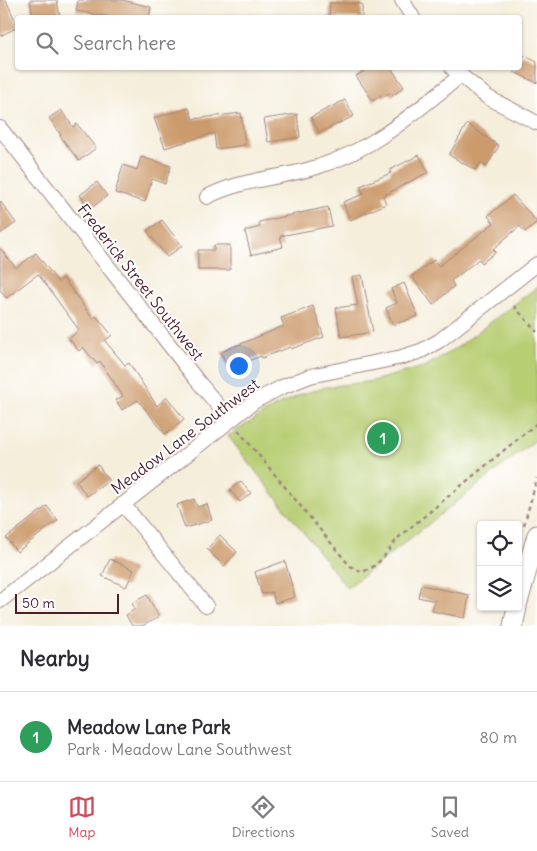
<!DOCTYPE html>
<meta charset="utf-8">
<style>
body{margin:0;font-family:Delius,sans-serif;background:#f2f2f3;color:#2b2b33}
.controls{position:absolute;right:15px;bottom:15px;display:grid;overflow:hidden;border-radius:5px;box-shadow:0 1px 4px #0004}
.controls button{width:45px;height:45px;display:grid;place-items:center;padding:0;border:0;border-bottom:1px solid #e1e1e2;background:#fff;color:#2b2b33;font:25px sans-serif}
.scale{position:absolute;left:15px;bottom:12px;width:104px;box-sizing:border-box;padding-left:5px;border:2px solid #4a1f2b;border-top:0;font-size:14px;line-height:18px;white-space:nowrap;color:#4a1f2b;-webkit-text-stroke:4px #fff;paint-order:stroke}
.you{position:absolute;left:238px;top:365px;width:18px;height:18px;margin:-12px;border:4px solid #fff;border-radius:50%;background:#1a73e8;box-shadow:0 0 0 8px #1a73e833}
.badge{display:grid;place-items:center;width:32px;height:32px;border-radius:50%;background:#d1495b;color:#fff;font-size:16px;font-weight:700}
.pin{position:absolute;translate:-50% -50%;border:2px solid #fff;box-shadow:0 1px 5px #0006}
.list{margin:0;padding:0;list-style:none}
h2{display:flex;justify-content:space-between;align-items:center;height:65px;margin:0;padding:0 20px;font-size:21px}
h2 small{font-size:16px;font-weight:400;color:#7c7c81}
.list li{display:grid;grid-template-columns:32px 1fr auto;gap:15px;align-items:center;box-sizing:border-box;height:90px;padding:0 20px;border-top:1px solid #e1e1e2}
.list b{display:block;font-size:19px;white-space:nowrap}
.list p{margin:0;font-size:16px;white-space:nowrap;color:#7c7c81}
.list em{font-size:16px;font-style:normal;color:#7c7c81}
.icon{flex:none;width:28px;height:28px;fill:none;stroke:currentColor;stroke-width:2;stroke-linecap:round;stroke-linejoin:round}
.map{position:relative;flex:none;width:537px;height:626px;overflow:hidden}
.search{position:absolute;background:#fff;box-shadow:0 1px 4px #0004;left:15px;right:15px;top:15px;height:55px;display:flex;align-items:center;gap:12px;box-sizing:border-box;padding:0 18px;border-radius:5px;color:#7c7c81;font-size:19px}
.sheet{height:155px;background:#fff}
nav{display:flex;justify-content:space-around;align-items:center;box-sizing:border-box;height:70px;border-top:1px solid #e1e1e2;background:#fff;font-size:14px;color:#7c7c81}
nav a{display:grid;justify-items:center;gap:2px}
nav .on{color:#d1495b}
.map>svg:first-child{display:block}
.green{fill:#b7ce73;stroke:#80764f}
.building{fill:#cc9b6d}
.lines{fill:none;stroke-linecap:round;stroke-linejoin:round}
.street-casing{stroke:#a08683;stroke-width:16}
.secondary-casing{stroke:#a08683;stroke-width:21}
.path{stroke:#a08683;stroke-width:2.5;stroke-dasharray:4 4;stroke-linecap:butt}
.street{stroke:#fff;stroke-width:14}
.secondary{stroke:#fff;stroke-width:19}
.labels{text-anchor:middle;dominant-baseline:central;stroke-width:4;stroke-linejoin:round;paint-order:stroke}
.street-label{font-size:16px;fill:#4a1f2b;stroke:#fff}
</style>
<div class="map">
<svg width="537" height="626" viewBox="0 0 537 626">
<rect width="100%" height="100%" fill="#fff"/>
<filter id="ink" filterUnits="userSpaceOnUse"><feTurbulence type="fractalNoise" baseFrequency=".02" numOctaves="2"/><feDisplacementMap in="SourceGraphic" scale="10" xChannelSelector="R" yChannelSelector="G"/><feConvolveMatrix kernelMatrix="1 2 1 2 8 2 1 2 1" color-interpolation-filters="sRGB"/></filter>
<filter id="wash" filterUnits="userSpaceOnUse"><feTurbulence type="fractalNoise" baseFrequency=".0096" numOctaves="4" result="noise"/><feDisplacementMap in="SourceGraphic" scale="20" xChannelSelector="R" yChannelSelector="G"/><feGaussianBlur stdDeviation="1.12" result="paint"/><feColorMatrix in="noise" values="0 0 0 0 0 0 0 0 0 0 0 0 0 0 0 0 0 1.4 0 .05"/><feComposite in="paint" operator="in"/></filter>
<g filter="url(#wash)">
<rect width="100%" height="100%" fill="#f5eedb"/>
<!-- green -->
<path class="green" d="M 537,287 L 537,439 L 347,588 L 228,436 L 274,407 L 302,394 L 326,387 L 373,381 L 426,366 L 458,347 Z"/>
<g id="blocks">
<!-- building -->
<path class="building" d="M 0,0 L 6,0 L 18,27 L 0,36 Z
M 30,0 L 57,0 L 60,18 L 33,18 Z
M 78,0 L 123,0 L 151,7 L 149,18 L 115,18 L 76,11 Z
M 330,3 L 362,4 L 362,18 L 329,18 Z
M 523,55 L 537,62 L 537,83 L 514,72 L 516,68 L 520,68 L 520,61 Z
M 369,68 L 391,68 L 404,87 L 392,96 L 389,93 L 383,97 L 381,95 L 373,101 L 356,76 Z
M 345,100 L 354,116 L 319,133 L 311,117 Z
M 189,108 L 193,119 L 241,113 L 245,145 L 216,149 L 214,133 L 165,148 L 154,118 Z
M 61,110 L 73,127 L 77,124 L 96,148 L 79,161 L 60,136 L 61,135 L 49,118 Z
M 297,114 L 300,137 L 268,142 L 264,119 Z
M 467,124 L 499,146 L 486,167 L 481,163 L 475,170 L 449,155 Z
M 419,155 L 428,172 L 383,196 L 386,204 L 350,220 L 343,202 L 364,194 L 360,186 L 391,173 L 390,170 Z
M 141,157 L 171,166 L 165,184 L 152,179 L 145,202 L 115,193 L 123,165 L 137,170 Z
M 97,182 L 107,196 L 90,209 L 80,195 Z
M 513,195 L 537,222 L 525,232 L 520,226 L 493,249 L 496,252 L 482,263 L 479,259 L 451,281 L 454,286 L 433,305 L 412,276 L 434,260 L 439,266 L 494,223 L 488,216 Z
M 0,201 L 16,223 L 0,234 Z
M 328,207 L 332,226 L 280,236 L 283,247 L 251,255 L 245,231 L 260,227 L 259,222 Z
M 162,220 L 182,246 L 167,257 L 147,231 Z
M 214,245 L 230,245 L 230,270 L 198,270 L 198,250 L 214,250 Z
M 0,248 L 16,268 L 36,253 L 58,282 L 63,278 L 93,319 L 96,316 L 112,335 L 105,341 L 125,365 L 129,363 L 157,406 L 167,397 L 184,419 L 165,434 L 138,400 L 122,410 L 116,400 L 123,396 L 100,361 L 97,364 L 83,347 L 79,351 L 69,339 L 79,330 L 38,274 L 6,298 L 0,290 Z
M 362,275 L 373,332 L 341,337 L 336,308 L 358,305 L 352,277 Z
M 404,283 L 418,316 L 393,325 L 386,308 L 397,303 L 391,289 Z
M 313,306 L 324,337 L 291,349 L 290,347 L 262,358 L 261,356 L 228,369 L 221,352 L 284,326 L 281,318 Z
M 98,465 L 109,481 L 87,496 L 76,481 Z
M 241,481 L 251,493 L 240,502 L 230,490 Z
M 194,499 L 197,507 L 207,504 L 212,520 L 185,528 L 177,505 Z
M 47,506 L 58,520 L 17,552 L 6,538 Z
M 220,535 L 237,552 L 224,566 L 207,549 Z
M 110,559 L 134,570 L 126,587 L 102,576 Z
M 285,561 L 295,597 L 275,603 L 272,592 L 262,594 L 255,572 Z
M 421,585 L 469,595 L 465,618 L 432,611 L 435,601 L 418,597 Z
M 147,595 L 159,617 L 142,626 L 132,626 L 126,615 L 135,609 L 132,603 Z"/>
</g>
</g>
<g filter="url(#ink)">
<use href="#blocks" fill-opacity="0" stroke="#a08683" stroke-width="1"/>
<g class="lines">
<!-- street casing -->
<g class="street-casing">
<path id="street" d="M 402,0 L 413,18
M 452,68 L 487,97 L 537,123
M 0,128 L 196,379 L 230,420
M 207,197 C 243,178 282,179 320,166 C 376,148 415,112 460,76
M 123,504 L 206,606
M 0,601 L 255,401 L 282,387 L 310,376 L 402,357 L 421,351 L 439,341 L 537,264"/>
</g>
<!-- secondary casing -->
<g class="secondary-casing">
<path id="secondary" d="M 518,602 L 537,535
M 513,626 L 517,607"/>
</g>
<!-- path -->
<path class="path" d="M 514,306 L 537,332
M 238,430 L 350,566 L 361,572 C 377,569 389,550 398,538 L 537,423
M 524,525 L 537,478"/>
<!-- street -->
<use href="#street" class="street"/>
<!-- secondary -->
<use href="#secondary" class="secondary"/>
</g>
</g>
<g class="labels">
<!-- street labels -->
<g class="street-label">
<text transform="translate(141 282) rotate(52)">Frederick Street Southwest</text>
<text transform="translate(185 436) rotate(-37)">Meadow Lane Southwest</text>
</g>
</g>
</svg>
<div class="controls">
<button><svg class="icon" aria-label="locate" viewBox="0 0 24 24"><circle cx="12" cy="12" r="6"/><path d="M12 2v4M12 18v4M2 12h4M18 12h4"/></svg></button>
<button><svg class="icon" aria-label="layers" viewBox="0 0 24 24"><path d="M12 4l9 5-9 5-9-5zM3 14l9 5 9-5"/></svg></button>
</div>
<div class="scale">50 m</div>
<div class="you"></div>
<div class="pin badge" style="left:383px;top:438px;background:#2e9e5b">1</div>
<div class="search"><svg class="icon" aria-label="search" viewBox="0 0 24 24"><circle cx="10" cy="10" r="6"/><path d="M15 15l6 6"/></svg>Search here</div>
</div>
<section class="sheet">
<h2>Nearby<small></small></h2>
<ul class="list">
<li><span class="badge" style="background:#2e9e5b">1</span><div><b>Meadow Lane Park</b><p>Park · Meadow Lane Southwest</p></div><em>80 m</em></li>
</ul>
</section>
<nav>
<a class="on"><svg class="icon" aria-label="map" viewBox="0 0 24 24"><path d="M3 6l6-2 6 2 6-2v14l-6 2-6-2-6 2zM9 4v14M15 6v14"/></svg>Map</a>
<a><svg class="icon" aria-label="directions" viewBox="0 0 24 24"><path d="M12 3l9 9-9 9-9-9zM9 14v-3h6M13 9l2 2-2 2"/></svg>Directions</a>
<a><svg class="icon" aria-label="saved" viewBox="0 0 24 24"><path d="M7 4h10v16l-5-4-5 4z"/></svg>Saved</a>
</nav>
